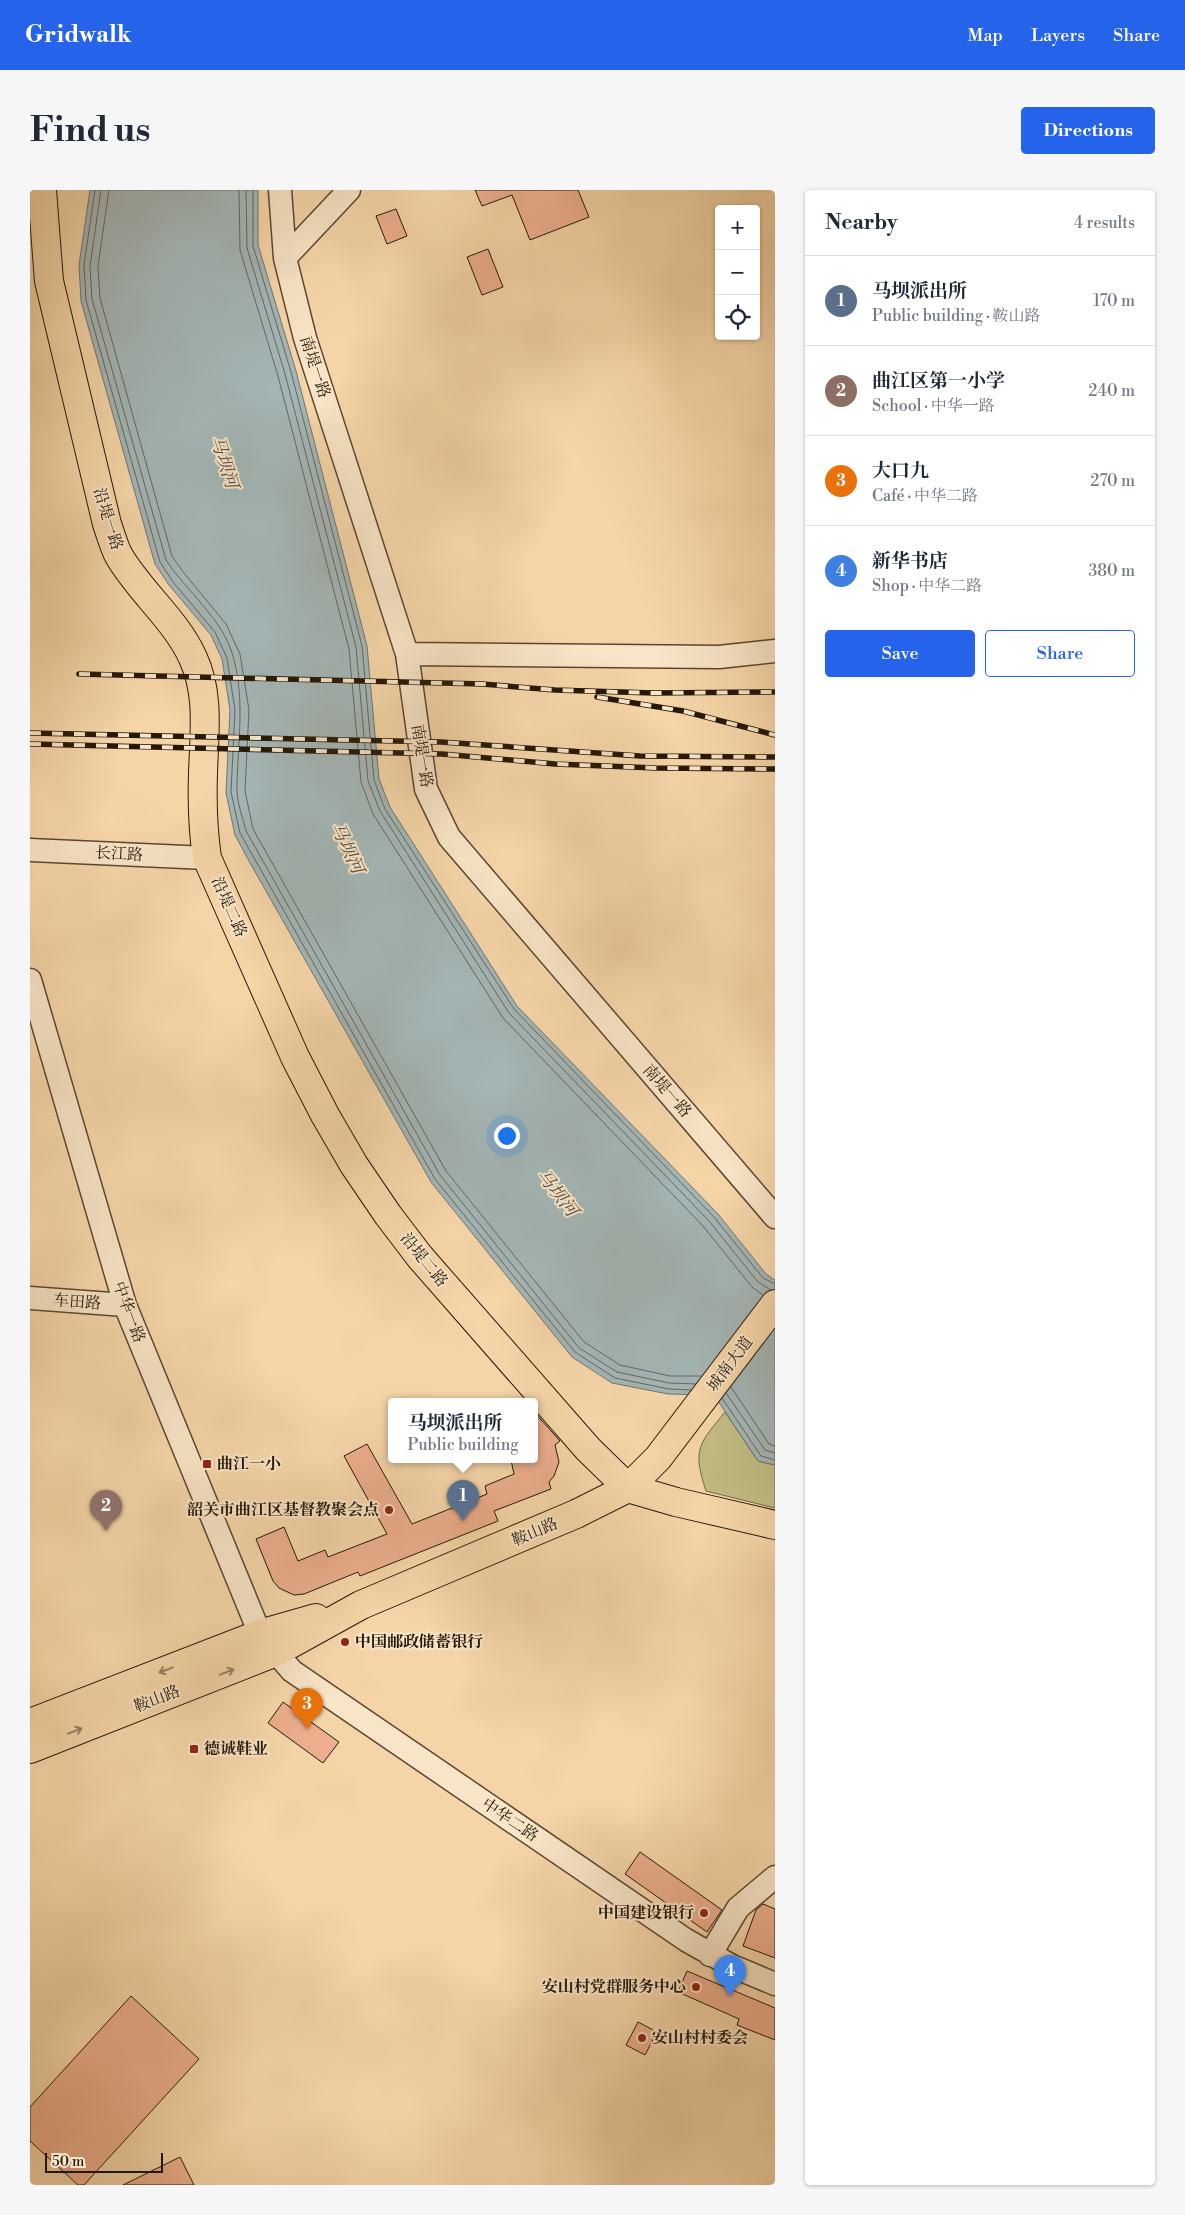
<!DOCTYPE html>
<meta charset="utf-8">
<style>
body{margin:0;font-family:"Libre Bodoni","Noto Serif SC",serif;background:#f6f6f7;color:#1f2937}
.controls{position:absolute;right:15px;top:15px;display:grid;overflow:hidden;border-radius:5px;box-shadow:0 1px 4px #0004}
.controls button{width:45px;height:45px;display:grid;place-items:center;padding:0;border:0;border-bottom:1px solid #e0e1e3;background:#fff;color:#1f2937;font:25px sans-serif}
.scale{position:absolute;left:15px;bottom:12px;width:118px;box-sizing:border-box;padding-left:5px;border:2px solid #251809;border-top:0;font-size:14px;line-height:18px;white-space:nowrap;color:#251809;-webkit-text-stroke:4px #f8e4c6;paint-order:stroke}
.you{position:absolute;left:476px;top:945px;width:18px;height:18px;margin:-12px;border:4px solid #fff;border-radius:50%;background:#1a73e8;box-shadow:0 0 0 8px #1a73e833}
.badge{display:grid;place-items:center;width:32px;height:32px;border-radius:50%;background:#2563eb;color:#fff;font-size:16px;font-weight:700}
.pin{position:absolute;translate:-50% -41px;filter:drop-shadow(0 1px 2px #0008)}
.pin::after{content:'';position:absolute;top:26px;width:18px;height:15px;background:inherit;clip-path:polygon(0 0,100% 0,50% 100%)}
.popup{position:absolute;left:358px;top:1208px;width:150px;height:65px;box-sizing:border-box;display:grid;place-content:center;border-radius:5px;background:#fff;filter:drop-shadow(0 1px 4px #0005);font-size:16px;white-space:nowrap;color:#747a83}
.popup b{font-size:19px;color:#1f2937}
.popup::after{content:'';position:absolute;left:50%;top:100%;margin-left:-10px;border:10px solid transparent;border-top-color:#fff}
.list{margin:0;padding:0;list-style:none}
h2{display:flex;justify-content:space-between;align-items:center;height:65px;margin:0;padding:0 20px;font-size:21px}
h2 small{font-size:16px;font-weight:400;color:#747a83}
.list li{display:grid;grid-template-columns:32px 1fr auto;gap:15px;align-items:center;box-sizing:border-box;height:90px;padding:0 20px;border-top:1px solid #e0e1e3}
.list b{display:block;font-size:19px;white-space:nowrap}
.list p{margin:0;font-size:16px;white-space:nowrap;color:#747a83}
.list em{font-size:16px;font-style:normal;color:#747a83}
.actions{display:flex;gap:10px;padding:15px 20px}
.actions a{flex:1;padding:11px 0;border:1px solid #2563eb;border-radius:5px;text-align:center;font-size:18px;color:#2563eb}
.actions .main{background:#2563eb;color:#fff}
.icon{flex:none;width:28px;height:28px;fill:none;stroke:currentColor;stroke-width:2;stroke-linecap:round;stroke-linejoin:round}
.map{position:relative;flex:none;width:745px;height:1995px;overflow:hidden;border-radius:5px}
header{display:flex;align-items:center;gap:30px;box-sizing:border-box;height:70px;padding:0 25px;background:#2563eb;color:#fff}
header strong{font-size:24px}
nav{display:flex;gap:28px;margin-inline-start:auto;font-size:18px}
.intro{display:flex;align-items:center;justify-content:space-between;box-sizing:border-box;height:120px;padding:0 30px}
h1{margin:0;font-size:35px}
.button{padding:12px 22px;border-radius:5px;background:#2563eb;color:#fff;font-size:18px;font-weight:700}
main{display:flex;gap:30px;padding:0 30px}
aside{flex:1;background:#fff;border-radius:5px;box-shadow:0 1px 4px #0004}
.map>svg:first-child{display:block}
.green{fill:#c1bc84;stroke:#736a46}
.water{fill:#a3b5b5;stroke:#717670}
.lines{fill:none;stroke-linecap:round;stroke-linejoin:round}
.shore{stroke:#64665f;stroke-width:1}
.building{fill:#ecae8d;stroke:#251809}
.minor-casing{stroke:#594731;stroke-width:25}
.major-casing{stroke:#251809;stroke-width:30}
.minor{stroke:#f8e4c6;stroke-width:22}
.major{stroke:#f5d5a8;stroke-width:28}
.rail-casing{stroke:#251809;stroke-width:5.5}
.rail{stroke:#f8e4c6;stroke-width:4;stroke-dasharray:11;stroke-linecap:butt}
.oneway{stroke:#978060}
.poi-dot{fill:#8f2418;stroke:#f8e4c6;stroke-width:2}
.labels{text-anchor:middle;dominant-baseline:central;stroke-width:4;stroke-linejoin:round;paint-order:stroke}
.street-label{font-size:16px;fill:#251809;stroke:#f8e4c6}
.poi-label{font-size:16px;font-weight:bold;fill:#251809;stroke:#f8e4c6;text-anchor:start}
.water-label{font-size:18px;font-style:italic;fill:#514f45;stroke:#f8e4c6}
</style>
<header>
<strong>Gridwalk</strong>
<nav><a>Map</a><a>Layers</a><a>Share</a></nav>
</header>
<div class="intro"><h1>Find us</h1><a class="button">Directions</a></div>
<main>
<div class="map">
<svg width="745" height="1995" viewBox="0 0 745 1995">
<rect width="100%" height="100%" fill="#f5d5a8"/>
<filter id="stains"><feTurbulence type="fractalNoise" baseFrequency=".004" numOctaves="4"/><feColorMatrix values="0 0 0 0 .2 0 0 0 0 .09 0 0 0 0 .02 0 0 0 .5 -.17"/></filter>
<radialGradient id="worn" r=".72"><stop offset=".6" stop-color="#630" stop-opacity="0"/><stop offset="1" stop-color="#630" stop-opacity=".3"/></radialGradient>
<!-- green -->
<path class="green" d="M 695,1222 L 728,1271 L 745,1275 L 745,1318 L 676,1301 C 662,1259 669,1254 695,1222 Z"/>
<!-- water -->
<path class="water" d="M 60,0 L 228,0 L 228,55 L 266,181 L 337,456 L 349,589 L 360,617 L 487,816 L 688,1024 L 736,1084 L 745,1090 L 745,1275 L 728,1271 L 684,1205 L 638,1204 L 582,1193 L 542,1167 L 401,992 L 219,671 L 205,645 L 196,603 L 200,520 L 192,469 L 181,445 L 139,395 L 125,374 L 51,111 L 49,75 Z"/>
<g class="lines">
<!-- shore -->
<path class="shore" d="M 65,0 L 54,75 L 56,110 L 130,372 L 143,392 L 185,442 L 197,468 L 205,520 L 201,602 L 210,643 L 405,989 L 545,1162 L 585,1188 L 639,1199 L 661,1200
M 71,0 L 60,76 L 62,109 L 136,370 C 157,402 192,428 203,466 C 216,513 207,554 207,600 C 207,613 213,628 216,641 L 410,985 L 549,1158 L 587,1182 L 639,1193 L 666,1194
M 79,0 L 68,76 L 70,108 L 142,366 L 154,383 L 196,434 L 210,464 L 219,520 L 215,601 L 223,639 L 416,981 L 554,1152 L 590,1175 L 640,1186 L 671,1186
M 209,0 L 210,60 L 248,186 L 319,459 L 331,592 L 343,624 L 473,828 L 673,1036 L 722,1097 L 733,1105
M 216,0 L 217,58 L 255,184 L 326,457 L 338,591 L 350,621 L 479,823 L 679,1031 L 728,1092 L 741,1100
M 223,0 L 223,56 L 261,182 L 332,456 L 344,590 L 355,619 L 484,819 L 684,1027 L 733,1088 L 745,1094
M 701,1197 L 739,1254 L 745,1256
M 696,1203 L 735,1260 L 745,1263
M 692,1208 L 731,1266 L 745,1270"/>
</g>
<!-- building -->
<path class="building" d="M 445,0 L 548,0 L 559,27 L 500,50 L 482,5 L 452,16 Z
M 366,19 L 377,46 L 357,54 L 346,26 Z
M 458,59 L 473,97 L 452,105 L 437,67 Z
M 504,1222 L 530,1251 L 525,1255 L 529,1272 L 524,1286 L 519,1292 L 521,1299 L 464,1321 L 468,1331 L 330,1386 L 328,1382 L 274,1404 L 264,1405 L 249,1398 L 243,1391 L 226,1349 L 254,1337 L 268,1371 L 295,1360 L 298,1367 L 357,1344 L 314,1266 L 337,1254 L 382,1334 L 457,1304 L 455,1296 L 484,1284 L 481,1270 L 504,1270 Z
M 253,1512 L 309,1552 L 293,1573 L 238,1533 Z
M 610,1662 L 692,1720 L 677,1742 L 595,1684 Z
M 733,1714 L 745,1719 L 745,1768 L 713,1756 L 726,1720 Z
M 657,1781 L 745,1818 L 745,1850 L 707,1835 L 709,1829 L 648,1802 Z
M 101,1806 L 169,1869 L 54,1995 L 48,1995 L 0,1951 L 0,1917 Z
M 608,1832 L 627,1842 L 615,1865 L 596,1855 Z
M 150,1967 L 164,1995 L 93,1995 Z"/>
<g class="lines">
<!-- minor casing -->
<g class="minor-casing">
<path id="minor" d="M 250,0 L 255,68 L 275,148 L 377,464 L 396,599 L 419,647 L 745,1027
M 255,68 L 319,0
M 377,464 L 689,467 L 745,461
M 0,660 L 177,668
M 0,790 L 95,1115 L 230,1444 L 262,1481 L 656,1750 L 702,1776 L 745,1794
M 0,1108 L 95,1115
M 680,1765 L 708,1718 L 745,1687"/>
</g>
<!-- major casing -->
<g class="major-casing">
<path id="major" d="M 12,0 L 19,91 L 77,334 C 81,345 84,357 89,366 C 110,402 146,430 163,468 C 180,504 174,545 173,584 C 172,612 173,640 177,668 L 265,867 L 295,925 L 324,975 L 358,1025 L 390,1067 L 558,1259 L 598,1298 L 646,1312 L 745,1335
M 0,1533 L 230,1444 L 286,1428
M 0,1559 L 246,1462 L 331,1415 L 546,1324 L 598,1298 L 628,1268 L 745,1114"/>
</g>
<!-- minor -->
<use href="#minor" class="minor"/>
<!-- major -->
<use href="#major" class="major"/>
<!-- rail casing -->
<g class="rail-casing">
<path id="rail" d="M 49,484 L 452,494 L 525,500 L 624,503 L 745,502
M 567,507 L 653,521 L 745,545
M 0,543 L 411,552 L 610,566 L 745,567
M 0,554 L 412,564 L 525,574 L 626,578 L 745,579"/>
</g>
<!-- rail -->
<use href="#rail" class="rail"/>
</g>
<!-- one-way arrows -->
<defs><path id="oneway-shaft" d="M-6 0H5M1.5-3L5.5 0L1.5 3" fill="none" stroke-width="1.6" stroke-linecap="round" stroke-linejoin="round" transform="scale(1.25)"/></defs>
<g class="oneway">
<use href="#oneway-shaft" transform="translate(136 1480) rotate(159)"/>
<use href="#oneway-shaft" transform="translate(197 1482) rotate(-21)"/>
<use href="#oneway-shaft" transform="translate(45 1541) rotate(-21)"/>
</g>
<!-- markers -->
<g class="poi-dot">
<rect x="172" y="1269" width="10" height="10" rx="2.5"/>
<circle cx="359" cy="1320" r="5"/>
<circle cx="315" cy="1452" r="5"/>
<rect x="159" y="1554" width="10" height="10" rx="2.5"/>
<circle cx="674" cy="1723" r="5"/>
<circle cx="666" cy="1797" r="5"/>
<circle cx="612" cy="1848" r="5"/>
</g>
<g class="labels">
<!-- street labels -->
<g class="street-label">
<text transform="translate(285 177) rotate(72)">南堤一路</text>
<text transform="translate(78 329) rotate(73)">沿堤一路</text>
<text transform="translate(392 566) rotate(81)">南堤一路</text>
<text transform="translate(89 664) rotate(3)">长江路</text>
<text transform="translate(199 717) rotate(66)">沿堤二路</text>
<text transform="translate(637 901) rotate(49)">南堤一路</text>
<text transform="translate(394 1070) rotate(51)">沿堤二路</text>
<text transform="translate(47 1112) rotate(4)">车田路</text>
<text transform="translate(99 1122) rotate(70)">中华一路</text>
<text transform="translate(700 1174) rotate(-53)">城南大道</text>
<text transform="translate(505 1342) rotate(-23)">鞍山路</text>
<text transform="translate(127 1509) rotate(-21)">鞍山路</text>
<text transform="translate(480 1630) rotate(34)">中华二路</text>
</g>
<!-- poi labels -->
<g class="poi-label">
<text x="187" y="1274">曲江一小</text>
<text x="349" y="1320" text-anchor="end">韶关市曲江区基督教聚会点</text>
<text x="325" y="1452">中国邮政储蓄银行</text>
<text x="174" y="1559">德诚鞋业</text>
<text x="664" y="1723" text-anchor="end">中国建设银行</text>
<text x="656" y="1797" text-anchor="end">安山村党群服务中心</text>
<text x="622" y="1848">安山村村委会</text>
</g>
<!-- water labels -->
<g class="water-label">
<text transform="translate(194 272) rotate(72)">马坝河</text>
<text transform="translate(317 658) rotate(65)">马坝河</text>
<text transform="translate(527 1003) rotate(52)">马坝河</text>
</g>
</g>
<rect width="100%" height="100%" filter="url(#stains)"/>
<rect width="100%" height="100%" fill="url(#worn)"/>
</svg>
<div class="controls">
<button>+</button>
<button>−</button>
<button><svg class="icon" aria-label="locate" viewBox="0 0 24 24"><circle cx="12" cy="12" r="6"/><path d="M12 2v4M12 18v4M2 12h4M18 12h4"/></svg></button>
</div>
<div class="scale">50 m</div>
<div class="you"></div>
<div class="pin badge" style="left:433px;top:1331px;background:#5c6f8a">1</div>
<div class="popup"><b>马坝派出所</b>Public building</div>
<div class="pin badge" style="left:76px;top:1341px;background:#8d6e63">2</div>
<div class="pin badge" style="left:277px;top:1539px;background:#e8710a">3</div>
<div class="pin badge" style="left:700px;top:1806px;background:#3f7fe0">4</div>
</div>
<aside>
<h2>Nearby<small>4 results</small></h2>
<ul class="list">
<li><span class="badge" style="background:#5c6f8a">1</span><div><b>马坝派出所</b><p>Public building · 鞍山路</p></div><em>170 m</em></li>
<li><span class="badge" style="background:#8d6e63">2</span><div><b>曲江区第一小学</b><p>School · 中华一路</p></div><em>240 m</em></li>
<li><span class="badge" style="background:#e8710a">3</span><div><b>大口九</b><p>Café · 中华二路</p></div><em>270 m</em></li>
<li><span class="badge" style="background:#3f7fe0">4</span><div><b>新华书店</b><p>Shop · 中华二路</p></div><em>380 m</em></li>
</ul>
<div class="actions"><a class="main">Save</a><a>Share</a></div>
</aside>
</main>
